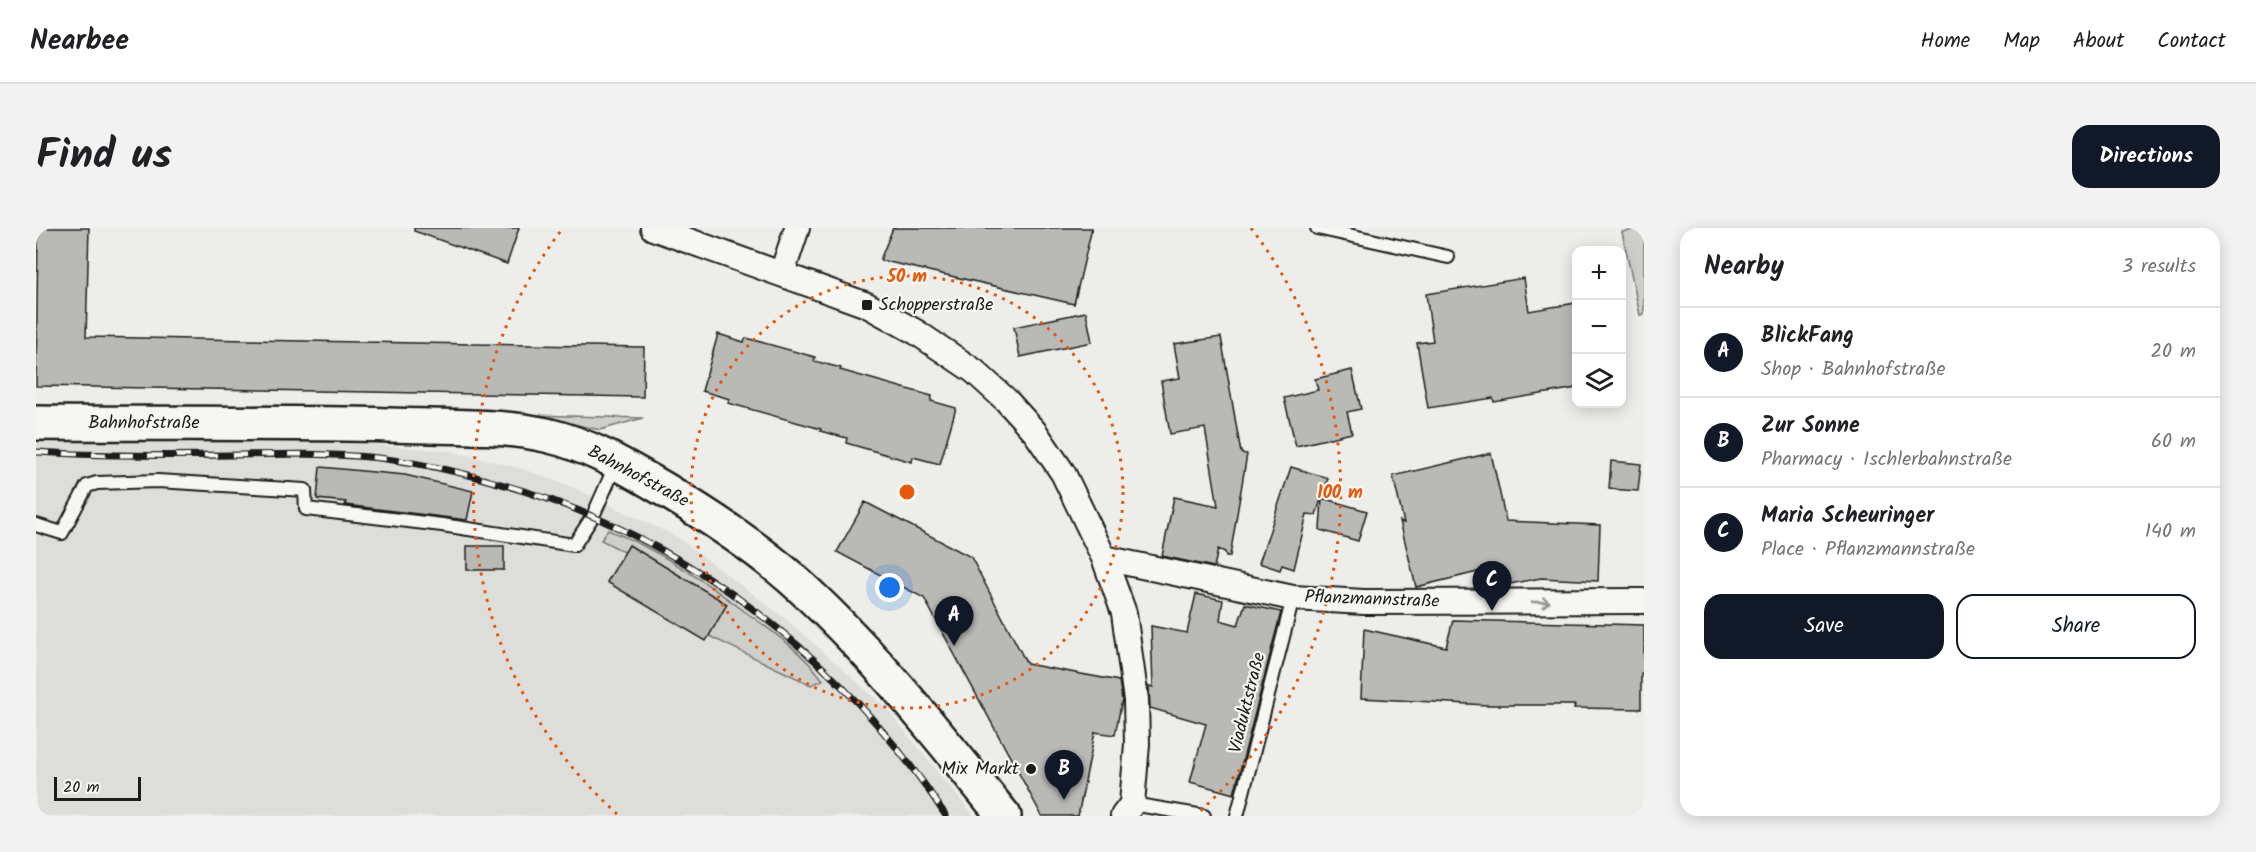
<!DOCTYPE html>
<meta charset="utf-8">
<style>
body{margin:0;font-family:Kalam,sans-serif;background:#f2f2f2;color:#202124}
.controls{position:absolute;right:18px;top:18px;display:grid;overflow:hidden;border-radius:12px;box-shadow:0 3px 15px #0003}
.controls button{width:54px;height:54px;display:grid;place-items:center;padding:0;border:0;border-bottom:2px solid #e0e0e0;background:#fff;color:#202124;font:30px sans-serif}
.scale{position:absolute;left:18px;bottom:15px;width:87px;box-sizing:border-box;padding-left:6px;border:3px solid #1c1c1c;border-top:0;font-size:16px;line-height:21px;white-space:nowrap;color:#1c1c1c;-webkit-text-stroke:4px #f6f6f2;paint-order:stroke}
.you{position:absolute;left:854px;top:360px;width:21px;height:21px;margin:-15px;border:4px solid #fff;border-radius:50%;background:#1a73e8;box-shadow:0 0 0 9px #1a73e833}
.badge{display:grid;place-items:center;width:39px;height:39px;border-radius:50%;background:#111827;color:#fff;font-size:20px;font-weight:700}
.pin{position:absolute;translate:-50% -50px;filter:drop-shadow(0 2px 3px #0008)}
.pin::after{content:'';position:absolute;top:32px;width:21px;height:18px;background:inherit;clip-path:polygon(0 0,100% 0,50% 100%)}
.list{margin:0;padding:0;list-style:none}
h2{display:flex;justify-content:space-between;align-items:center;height:78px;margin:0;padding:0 24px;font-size:26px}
h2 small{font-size:20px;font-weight:400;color:#757577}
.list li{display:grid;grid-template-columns:39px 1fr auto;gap:18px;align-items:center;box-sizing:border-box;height:90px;padding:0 24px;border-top:2px solid #e0e0e0}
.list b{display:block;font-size:22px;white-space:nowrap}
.list p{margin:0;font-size:20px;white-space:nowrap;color:#757577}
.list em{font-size:20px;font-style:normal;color:#757577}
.actions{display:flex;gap:12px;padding:18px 24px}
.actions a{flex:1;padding:14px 0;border:2px solid #111827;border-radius:18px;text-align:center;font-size:21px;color:#111827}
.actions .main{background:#111827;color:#fff}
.icon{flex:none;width:33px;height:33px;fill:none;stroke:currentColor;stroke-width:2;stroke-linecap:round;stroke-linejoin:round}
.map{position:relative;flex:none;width:1608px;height:588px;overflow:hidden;border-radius:18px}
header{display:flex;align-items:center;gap:36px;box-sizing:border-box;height:84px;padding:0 30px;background:#fff;border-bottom:2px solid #e0e0e0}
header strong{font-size:28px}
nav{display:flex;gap:33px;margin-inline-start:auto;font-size:21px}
.intro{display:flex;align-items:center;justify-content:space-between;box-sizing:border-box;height:144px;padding:0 36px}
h1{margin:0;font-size:42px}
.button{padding:15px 27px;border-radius:18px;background:#111827;color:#fff;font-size:21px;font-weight:700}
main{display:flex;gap:36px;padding:0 36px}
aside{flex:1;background:#fff;border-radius:18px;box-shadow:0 3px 15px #0003}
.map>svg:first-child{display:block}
.built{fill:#ddddda}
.green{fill:#cececb;stroke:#757574;stroke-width:1.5}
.building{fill:#b9b9b6;stroke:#1c1c1c;stroke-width:1.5}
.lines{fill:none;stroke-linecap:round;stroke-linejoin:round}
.service-casing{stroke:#1c1c1c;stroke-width:16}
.minor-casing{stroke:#1c1c1c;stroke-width:28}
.secondary-casing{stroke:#1c1c1c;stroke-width:38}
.service{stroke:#f6f6f2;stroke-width:12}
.minor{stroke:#f6f6f2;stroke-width:24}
.secondary{stroke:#f6f6f2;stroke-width:33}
.rail-casing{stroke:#1c1c1c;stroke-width:7}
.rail{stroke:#f6f6f2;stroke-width:4.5;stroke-dasharray:14;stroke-linecap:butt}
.oneway{stroke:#949492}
.ring{fill:none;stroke:#e8590c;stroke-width:3;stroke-dasharray:3 6}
.poi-dot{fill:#1c1c1c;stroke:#f6f6f2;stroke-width:2}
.labels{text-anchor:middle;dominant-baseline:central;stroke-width:4.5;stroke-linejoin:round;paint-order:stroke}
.poi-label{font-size:18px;fill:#1c1c1c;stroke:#f6f6f2;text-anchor:start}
.street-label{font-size:18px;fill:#1c1c1c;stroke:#f6f6f2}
.centre{fill:#e8590c;stroke:#f6f6f2;stroke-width:3}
.ring-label{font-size:18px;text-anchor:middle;font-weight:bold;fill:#e8590c;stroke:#f6f6f2;stroke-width:4.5;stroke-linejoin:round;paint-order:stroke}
</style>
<header>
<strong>Nearbee</strong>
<nav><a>Home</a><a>Map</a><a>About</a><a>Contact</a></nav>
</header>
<div class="intro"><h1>Find us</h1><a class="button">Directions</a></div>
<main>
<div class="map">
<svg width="1608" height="588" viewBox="0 0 1608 588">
<rect width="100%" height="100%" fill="#edede9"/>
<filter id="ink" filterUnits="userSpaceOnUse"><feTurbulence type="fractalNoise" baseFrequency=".0167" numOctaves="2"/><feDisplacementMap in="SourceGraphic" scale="12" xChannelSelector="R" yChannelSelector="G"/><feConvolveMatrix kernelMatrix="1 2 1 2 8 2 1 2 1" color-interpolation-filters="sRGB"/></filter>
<g filter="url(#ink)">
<!-- built -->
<path class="built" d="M 0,210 L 306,214 L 414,223 L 484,240 L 534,258 L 641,309 L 750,391 L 849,479 L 938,588 L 0,588 Z"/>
<!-- green -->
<path class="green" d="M 1608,0 L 1608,86 L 1604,87 L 1586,4 Z
M 497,187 L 607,190 L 564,202 Z
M 572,302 C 622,321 668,353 711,385 C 739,405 767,425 787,452 L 775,457 L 673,408 L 691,376 L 565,312 Z"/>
<!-- building -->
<path class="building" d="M 2,0 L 53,0 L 50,109 L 608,119 L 607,169 L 0,158 Z
M 378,0 L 483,0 L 471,36 L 378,3 Z
M 857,0 L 1056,0 L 1038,76 L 844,32 Z
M 1488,50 L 1493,83 L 1540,75 L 1540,160 L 1458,174 L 1457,170 L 1392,180 L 1381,115 L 1397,113 L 1390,66 Z
M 1050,84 L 1056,114 L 984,129 L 978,99 Z
M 682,106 L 708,114 L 710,110 L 779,129 L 778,133 L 805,140 L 804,142 L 896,168 L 895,173 L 920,180 L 904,236 L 877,229 L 876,234 L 810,215 L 811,210 L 784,203 L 785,201 L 692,175 L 694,171 L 666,163 Z
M 1185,109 L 1205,225 L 1211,226 L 1194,328 L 1190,328 L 1189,324 L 1182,321 L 1178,339 L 1126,328 L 1138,269 L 1182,278 L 1169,200 L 1134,206 L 1125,153 L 1144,150 L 1138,116 Z
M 1316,142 L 1325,181 L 1311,184 L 1316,205 L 1260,218 L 1248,170 L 1282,162 L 1279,151 Z
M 1455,225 L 1470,293 L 1564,297 L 1562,353 L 1505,350 L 1458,359 L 1454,341 L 1380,359 L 1364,293 L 1368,295 L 1357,248 Z
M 1575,233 L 1605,236 L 1602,263 L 1573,261 Z
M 284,239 L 369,247 L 437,263 L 431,292 L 309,277 L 310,274 L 281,271 Z
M 1255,239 L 1292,250 L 1280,287 L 1271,286 L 1258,341 L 1246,337 L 1244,342 L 1223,335 Z
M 1286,270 L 1331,283 L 1322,313 L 1284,302 Z
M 829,274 L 935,329 L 991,436 L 1083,453 L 1086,472 L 1079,507 L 1059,504 L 1042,588 L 1006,588 L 888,370 L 801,324 Z
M 593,317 L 691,376 L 670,413 L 571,354 Z
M 431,318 L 468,318 L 468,342 L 431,342 Z
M 1160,366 L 1187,372 L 1184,392 L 1202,397 L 1209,376 L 1245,384 L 1198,566 L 1154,554 L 1170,496 L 1114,480 L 1113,458 L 1117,459 L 1115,398 L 1151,405 Z
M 1417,392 L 1608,397 L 1608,445 L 1605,445 L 1605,481 L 1538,480 L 1539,477 L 1451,477 L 1325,470 L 1328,401 L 1410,419 Z"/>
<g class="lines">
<!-- service casing -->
<g class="service-casing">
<path id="service" d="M 1281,0 L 1412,29
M 0,297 L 26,305 L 51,258 L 61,255 L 122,253 L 269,262 L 270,281 L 406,297 L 538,317 L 557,288 L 580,236
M 1096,576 L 1168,588
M 1201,588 L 1257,370"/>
</g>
<!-- minor casing -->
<g class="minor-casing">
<path id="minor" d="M 617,0 L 831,77 L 880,104 L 938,143 L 970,172 L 999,204 L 1027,245 L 1068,330 L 1088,385 L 1100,472 L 1101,516 L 1096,576 L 1087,588
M 746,45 L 761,0
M 1068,330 L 1257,370 L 1328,374 L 1608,373"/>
</g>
<!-- secondary casing -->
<g class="secondary-casing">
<path id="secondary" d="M 0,195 C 118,196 236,194 353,197 C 405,199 459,196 510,207 C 551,216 590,239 626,260 C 671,287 716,316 755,350 C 835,421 901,506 968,588"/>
</g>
<!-- service -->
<use href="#service" class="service"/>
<!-- minor -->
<use href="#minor" class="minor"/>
<!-- secondary -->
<use href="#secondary" class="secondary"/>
<!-- rail casing -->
<g class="rail-casing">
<path id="rail" d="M 0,224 C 65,228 132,228 198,227 C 247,226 294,225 343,230 C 385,235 425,244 465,256 C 649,308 806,428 910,588"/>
</g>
<!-- rail -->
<use href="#rail" class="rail"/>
</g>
<!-- one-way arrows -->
<defs><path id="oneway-shaft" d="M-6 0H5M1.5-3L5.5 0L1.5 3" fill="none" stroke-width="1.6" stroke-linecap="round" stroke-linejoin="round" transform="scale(1.5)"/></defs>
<use class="oneway" href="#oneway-shaft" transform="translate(1505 374)"/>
</g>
<!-- distance rings -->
<g class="ring">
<circle cx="871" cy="264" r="216"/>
<path d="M581 586A433 433 0 0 1 527 0M1215 0A433 433 0 0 1 1161 586"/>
</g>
<!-- markers -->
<g class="poi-dot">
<rect x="825" y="71" width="12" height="12" rx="3"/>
<circle cx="995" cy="541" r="6"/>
</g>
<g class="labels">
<!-- poi labels -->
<g class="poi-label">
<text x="843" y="77">Schopperstraße</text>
<text x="983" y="541" text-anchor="end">Mix Markt</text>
</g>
<!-- street labels -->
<g class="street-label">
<text x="108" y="195">Bahnhofstraße</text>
<text transform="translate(602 249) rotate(28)">Bahnhofstraße</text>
<text transform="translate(1336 372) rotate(2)">Pflanzmannstraße</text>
<text transform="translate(1212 475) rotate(-76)">Viaduktstraße</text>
</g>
</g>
<circle cx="871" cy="264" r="9" class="centre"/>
<g class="ring-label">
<text x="871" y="54">50 m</text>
<text x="1304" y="270">100 m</text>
</g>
</svg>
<div class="controls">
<button>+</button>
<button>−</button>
<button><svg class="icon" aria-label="layers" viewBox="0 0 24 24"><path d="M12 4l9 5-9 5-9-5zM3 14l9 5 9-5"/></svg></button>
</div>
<div class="scale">20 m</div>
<div class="you"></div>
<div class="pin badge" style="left:918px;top:418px">A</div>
<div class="pin badge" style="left:1028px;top:572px">B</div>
<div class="pin badge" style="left:1456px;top:383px">C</div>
</div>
<aside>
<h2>Nearby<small>3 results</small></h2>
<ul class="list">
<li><span class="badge">A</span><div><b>BlickFang</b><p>Shop · Bahnhofstraße</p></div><em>20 m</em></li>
<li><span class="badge">B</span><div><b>Zur Sonne</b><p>Pharmacy · Ischlerbahnstraße</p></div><em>60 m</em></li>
<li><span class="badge">C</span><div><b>Maria Scheuringer</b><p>Place · Pflanzmannstraße</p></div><em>140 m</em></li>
</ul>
<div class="actions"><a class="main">Save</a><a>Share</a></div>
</aside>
</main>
